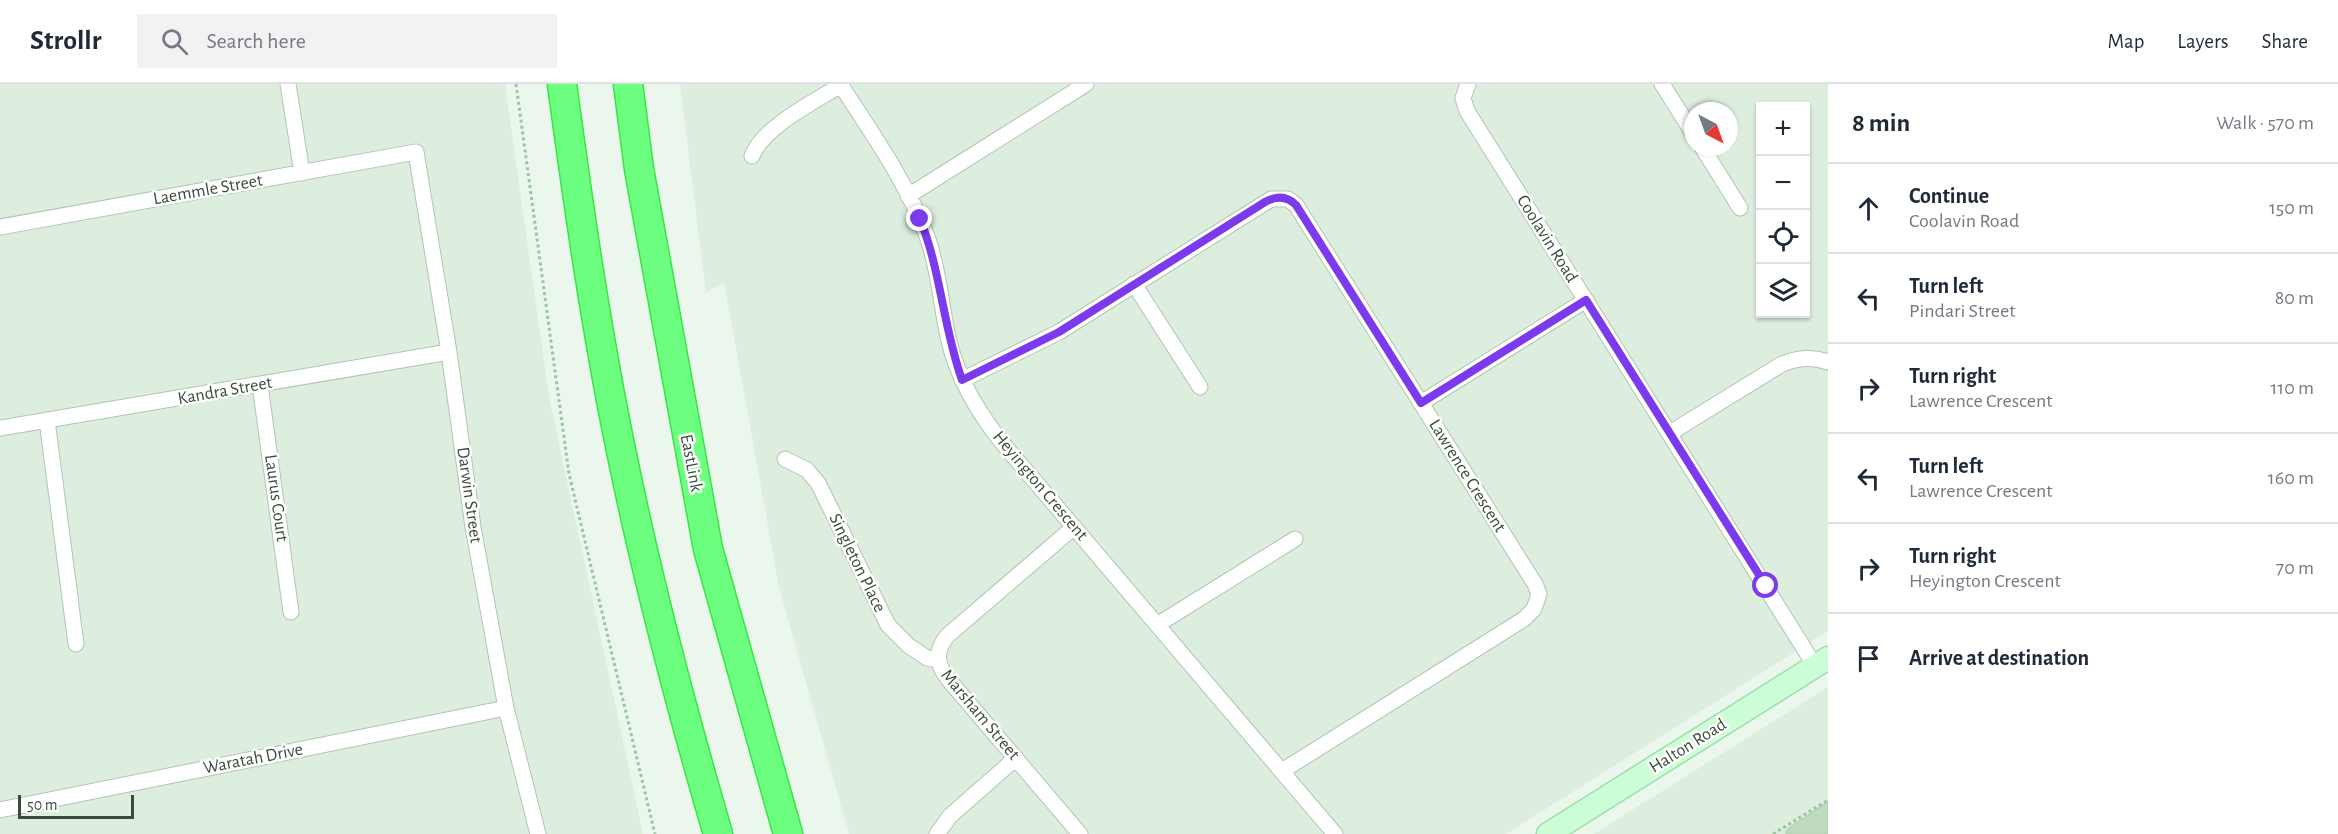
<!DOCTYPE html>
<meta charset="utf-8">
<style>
body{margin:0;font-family:"Alegreya Sans",sans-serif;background:#f2f2f3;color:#1f2937}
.controls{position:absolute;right:18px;top:18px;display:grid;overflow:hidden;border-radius:0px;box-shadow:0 2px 4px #0004}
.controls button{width:54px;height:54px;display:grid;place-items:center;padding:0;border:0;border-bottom:2px solid #e0e1e3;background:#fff;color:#1f2937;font:30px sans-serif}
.compass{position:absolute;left:1684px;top:18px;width:54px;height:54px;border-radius:50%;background:#fff;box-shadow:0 2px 4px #0004;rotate:139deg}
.scale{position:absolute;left:18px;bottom:15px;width:116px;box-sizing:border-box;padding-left:6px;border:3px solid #384b39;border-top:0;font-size:16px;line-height:21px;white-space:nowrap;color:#384b39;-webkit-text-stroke:4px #fff;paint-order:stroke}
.stop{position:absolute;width:18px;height:18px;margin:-14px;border:4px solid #7c3aed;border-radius:50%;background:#fff}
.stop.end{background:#7c3aed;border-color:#fff;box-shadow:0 2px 6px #0008}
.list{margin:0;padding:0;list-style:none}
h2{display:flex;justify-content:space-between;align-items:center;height:78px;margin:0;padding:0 24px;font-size:26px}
h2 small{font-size:20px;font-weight:400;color:#747a83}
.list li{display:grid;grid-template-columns:39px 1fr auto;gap:18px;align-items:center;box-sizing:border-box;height:90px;padding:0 24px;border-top:2px solid #e0e1e3}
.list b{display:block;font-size:22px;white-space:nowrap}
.list p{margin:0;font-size:20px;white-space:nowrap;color:#747a83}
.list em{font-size:20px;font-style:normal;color:#747a83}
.icon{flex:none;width:33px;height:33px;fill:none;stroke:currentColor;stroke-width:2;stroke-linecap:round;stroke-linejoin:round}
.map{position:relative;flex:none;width:1828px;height:750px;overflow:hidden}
header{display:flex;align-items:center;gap:36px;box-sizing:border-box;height:84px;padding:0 30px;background:#fff;border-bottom:2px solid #e0e1e3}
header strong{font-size:28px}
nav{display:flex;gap:33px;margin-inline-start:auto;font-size:21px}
.search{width:420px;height:54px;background:#f2f2f3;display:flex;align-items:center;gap:15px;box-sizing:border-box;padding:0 21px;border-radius:0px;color:#747a83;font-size:22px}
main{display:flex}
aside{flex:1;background:#fff}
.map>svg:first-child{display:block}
.residential{fill:#ddeedf;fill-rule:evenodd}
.building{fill:#c0d9c1;stroke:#b2d4b5;stroke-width:1.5}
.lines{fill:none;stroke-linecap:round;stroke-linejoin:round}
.street-casing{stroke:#b0c5b2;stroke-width:17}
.secondary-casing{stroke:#9ddea9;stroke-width:25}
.highway-casing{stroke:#35e645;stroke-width:31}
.path{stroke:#9dc5a1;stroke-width:3;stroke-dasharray:3 3;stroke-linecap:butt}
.street{stroke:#fff;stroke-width:15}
.secondary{stroke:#ccffd7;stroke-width:22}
.highway{stroke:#6dff80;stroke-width:28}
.route{stroke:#7c3aed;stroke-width:8}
.labels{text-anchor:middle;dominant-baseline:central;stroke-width:5;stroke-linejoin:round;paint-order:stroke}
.street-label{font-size:18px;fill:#384b39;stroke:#fff}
</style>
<header>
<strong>Strollr</strong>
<div class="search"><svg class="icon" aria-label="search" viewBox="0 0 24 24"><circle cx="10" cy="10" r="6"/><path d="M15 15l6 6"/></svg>Search here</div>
<nav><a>Map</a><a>Layers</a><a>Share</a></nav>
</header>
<main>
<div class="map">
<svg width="1828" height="750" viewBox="0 0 1828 750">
<rect width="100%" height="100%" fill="#ebf6ed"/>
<!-- residential -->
<path class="residential" d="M 0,0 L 505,0 L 549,313 L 643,750 L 0,750 Z
M 680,0 L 1828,0 L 1828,547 L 1506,750 L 849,750 L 779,503 L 724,198 L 706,209 ZM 1760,22 L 1806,22 L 1806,230 L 1760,230 ZM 1693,27 L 1729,27 L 1729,63 L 1693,63 Z
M 1828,603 L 1828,750 L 1594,750 Z"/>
<!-- building -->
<path class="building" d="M 1828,718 L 1828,750 L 1786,750 L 1786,747 L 1793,741 Z"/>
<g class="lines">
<!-- street casing -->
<g class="street-casing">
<path id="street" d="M 288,0 L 302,89
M 840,0 C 872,49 908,100 928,155 C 939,187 941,220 948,253 C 957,294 978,329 1004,361 L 1335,750
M 1468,0 L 1463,14 L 1467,27 L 1815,582
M 1662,0 L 1693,49
M 1702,63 L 1740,124
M 752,72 C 764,42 814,18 841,1
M 908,112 L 1086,0
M 0,143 L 416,68 L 449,268 L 473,443 L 506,624 L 538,750
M 1134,200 L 1200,303
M 962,296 L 1059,248 L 1271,115 L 1288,115 L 1296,121 L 1535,500 L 1539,510 L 1534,525 L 1524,535 L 1282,687
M 260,301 L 291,528
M 1421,319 L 1586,216
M 47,336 L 76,560
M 0,344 L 449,268
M 1670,349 L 1782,280 C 1798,274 1811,272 1828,278
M 785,375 L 807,386 L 818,399 L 888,541 L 909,562 L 927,574 L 938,576
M 1074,443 L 947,552 C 935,567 936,580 948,595 L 1080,750
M 1157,541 L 1295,455
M 0,726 L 506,624
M 937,750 L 950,732 L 1016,674"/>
</g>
<!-- secondary casing -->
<g class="secondary-casing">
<path id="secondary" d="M 1548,750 L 1828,574"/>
</g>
<!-- highway casing -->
<g class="highway-casing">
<path id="highway" d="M 562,0 C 579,126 597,252 623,376 C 649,502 682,627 718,750
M 628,0 L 639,85 L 708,465 L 788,750"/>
</g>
<!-- path -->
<path class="path" d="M 516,0 L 569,390 L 655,750
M 1773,750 L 1828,716"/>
<!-- street -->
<use href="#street" class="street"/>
<!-- secondary -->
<use href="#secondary" class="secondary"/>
<!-- highway -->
<use href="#highway" class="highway"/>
</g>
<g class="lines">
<!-- route -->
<path class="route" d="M 920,135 C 941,187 943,243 962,296 L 1059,248 L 1265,118 C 1276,112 1287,112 1296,121 L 1421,319 L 1586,216 L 1766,502"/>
</g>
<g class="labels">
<!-- street labels -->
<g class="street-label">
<text transform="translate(208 106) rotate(-10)">Laemmle Street</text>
<text transform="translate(1547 155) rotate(58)">Coolavin Road</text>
<text transform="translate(225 307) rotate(-10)">Kandra Street</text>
<text transform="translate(691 379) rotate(79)">EastLink</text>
<text transform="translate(1467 392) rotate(58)">Lawrence Crescent</text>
<text transform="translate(1040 402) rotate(50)">Heyington Crescent</text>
<text transform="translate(469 411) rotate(82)">Darwin Street</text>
<text transform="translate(276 414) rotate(82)">Laurus Court</text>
<text transform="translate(857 479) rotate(64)">Singleton Place</text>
<text transform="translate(980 631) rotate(50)">Marsham Street</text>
<text transform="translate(1688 662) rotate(-32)">Halton Road</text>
<text transform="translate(253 675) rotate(-11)">Waratah Drive</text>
</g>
</g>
</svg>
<div class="controls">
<button>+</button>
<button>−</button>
<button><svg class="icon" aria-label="locate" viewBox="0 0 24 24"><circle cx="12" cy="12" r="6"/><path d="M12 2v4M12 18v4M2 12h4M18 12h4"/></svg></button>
<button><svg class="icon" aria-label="layers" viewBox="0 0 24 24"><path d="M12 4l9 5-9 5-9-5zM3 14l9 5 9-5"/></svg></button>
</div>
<svg class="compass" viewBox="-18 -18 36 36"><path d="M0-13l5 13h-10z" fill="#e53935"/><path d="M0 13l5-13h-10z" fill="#747a83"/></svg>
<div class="scale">50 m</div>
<div class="stop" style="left:1766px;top:502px"></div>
<div class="stop end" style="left:920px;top:135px"></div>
</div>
<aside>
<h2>8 min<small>Walk · 570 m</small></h2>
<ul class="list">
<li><svg class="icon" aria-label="ahead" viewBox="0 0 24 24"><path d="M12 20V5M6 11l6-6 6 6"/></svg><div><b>Continue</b><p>Coolavin Road</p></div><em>150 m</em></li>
<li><svg class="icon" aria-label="left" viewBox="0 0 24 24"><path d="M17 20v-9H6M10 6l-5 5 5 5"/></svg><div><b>Turn left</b><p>Pindari Street</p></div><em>80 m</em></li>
<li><svg class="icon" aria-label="right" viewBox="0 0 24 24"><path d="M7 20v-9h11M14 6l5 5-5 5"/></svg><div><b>Turn right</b><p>Lawrence Crescent</p></div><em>110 m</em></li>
<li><svg class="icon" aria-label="left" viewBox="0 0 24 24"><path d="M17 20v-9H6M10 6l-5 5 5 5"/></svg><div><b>Turn left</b><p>Lawrence Crescent</p></div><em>160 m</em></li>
<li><svg class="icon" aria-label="right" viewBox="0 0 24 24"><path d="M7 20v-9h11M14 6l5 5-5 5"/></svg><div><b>Turn right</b><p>Heyington Crescent</p></div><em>70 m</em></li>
<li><svg class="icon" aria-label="arrive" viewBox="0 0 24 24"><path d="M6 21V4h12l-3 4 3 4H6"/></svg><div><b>Arrive at destination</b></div></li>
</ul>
</aside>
</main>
